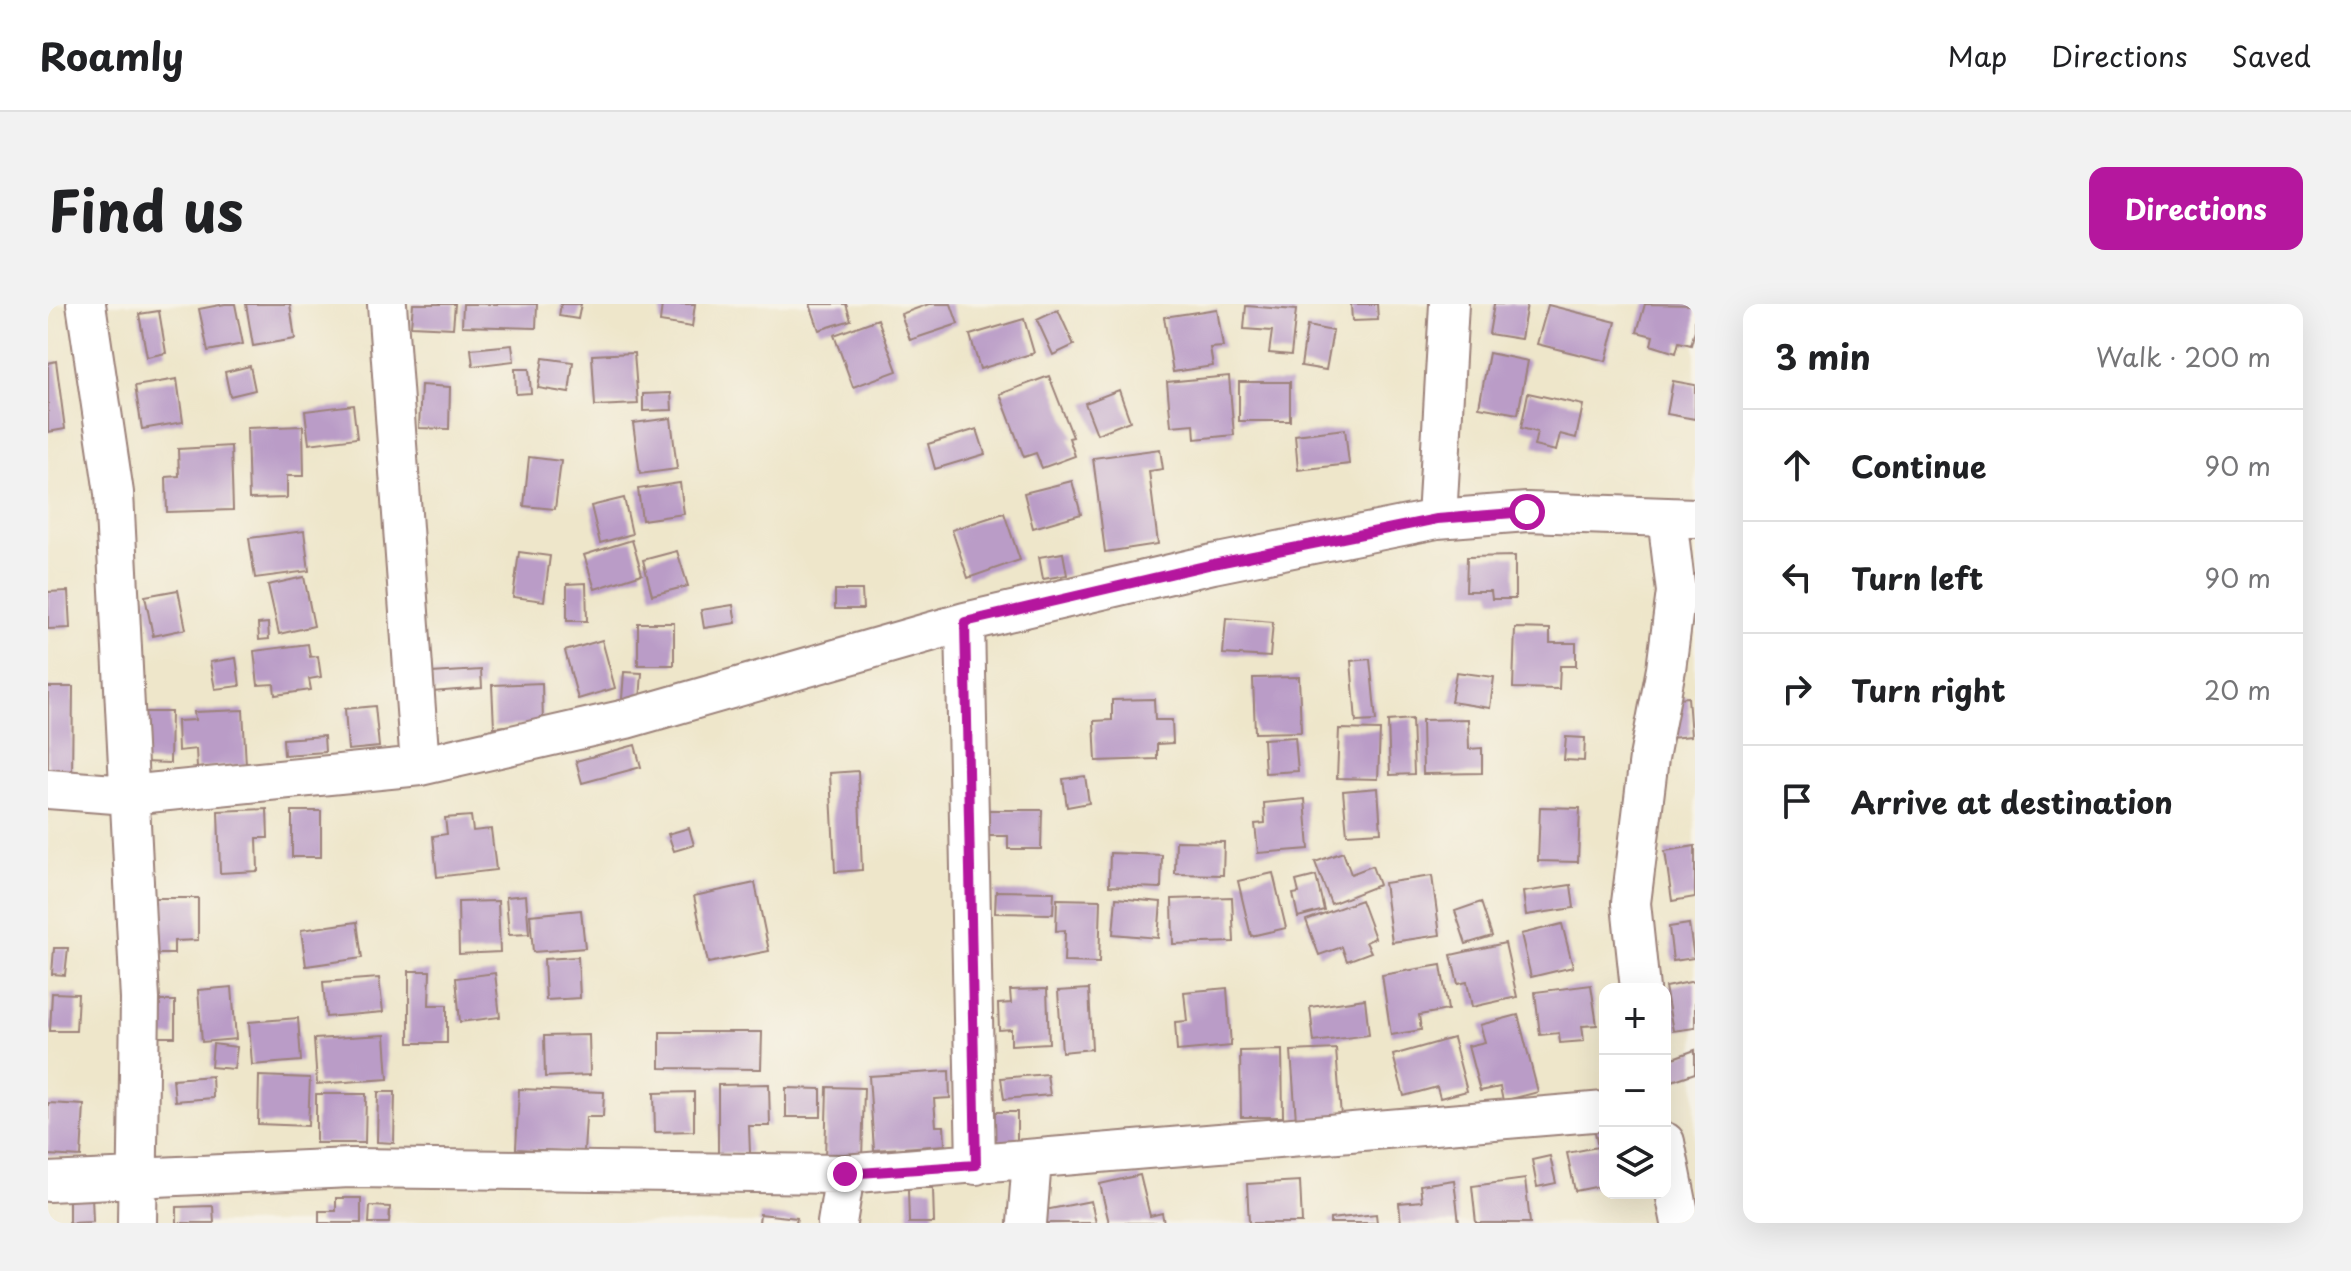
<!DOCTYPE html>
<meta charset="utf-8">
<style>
body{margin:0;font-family:"Playpen Sans",sans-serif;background:#f2f2f2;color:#202124}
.controls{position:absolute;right:24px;bottom:24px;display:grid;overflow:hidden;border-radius:16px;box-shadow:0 8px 32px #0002}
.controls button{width:72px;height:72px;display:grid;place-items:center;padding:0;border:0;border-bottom:2px solid #e0e0e0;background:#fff;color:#202124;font:40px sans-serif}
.stop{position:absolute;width:24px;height:24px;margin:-18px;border:6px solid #b5179e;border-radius:50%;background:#fff}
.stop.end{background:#b5179e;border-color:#fff;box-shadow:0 2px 8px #0008}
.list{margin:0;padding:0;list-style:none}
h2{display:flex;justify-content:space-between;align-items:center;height:104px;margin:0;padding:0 32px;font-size:34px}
h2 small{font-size:26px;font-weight:400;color:#757577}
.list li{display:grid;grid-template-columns:52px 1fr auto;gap:24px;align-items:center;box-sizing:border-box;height:112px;padding:0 32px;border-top:2px solid #e0e0e0}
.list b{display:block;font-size:30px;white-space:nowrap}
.list em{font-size:26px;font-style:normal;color:#757577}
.icon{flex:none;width:44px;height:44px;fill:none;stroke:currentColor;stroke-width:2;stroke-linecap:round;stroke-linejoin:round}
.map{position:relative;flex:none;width:1647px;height:919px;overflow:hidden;border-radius:16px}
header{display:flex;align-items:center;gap:48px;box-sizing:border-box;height:112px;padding:0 40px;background:#fff;border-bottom:2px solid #e0e0e0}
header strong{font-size:38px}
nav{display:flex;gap:44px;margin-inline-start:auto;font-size:28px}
.intro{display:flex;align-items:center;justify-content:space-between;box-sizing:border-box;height:192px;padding:0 48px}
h1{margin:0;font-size:56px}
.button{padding:20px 36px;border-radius:16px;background:#b5179e;color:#fff;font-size:28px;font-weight:700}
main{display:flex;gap:48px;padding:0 48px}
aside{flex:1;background:#fff;border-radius:16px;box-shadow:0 8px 32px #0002}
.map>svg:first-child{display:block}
.building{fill:#ba9cc7}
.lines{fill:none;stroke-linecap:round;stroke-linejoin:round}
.street-casing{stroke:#9c827a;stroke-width:42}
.street{stroke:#fff;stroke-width:38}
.route{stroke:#b5179e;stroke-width:10}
</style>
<header>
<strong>Roamly</strong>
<nav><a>Map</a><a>Directions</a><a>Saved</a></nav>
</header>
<div class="intro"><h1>Find us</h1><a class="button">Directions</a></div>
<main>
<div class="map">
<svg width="1647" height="919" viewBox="0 0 1647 919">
<rect width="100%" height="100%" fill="#f7f3e8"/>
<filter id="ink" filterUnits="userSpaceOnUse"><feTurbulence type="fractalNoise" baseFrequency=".0125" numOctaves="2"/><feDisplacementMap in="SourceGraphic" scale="16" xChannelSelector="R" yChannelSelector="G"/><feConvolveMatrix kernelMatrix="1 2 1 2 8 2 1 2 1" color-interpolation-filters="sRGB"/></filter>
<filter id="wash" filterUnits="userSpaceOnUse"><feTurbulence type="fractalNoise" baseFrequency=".006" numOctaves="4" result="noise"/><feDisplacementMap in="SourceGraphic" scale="32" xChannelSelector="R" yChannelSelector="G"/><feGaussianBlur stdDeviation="1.8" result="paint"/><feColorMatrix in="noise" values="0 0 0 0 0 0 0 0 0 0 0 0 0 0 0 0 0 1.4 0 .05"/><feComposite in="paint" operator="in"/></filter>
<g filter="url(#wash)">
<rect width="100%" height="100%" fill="#eee6ca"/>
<g id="blocks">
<!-- building -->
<path class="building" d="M 177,0 L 187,0 L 195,40 L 160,47 L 151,5 Z
M 198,0 L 242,0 L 247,35 L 205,42 Z
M 365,0 L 407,0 L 405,24 L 363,22 Z
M 415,0 L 489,0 L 488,24 L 414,22 Z
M 513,0 L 533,0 L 530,15 L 511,12 Z
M 614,0 L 647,0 L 644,23 L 612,18 Z
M 762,0 L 798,0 L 803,16 L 771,26 Z
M 881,0 L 903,0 L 910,20 L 862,36 L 853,10 Z
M 1303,0 L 1329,0 L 1330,16 L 1304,17 Z
M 1446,0 L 1479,0 L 1473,35 L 1441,30 Z
M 1597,0 L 1647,1 L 1647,26 L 1643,41 L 1631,38 L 1628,49 L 1603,41 L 1605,32 L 1589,28 Z
M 1500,1 L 1568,18 L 1558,57 L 1489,40 Z
M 1198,2 L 1248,6 L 1243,51 L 1221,49 L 1224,27 L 1196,25 Z
M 1169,5 L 1175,43 L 1162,44 L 1165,62 L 1125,68 L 1116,13 Z
M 1010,6 L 1026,41 L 1005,51 L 989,16 Z
M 111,7 L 118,49 L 99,53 L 91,10 Z
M 830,15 L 849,67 L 805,83 L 786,31 Z
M 976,15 L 986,49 L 932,65 L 922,31 Z
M 1259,22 L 1285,27 L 1278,66 L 1253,62 Z
M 464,41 L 466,57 L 425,62 L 423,45 Z
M 586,49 L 590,100 L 547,102 L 544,51 Z
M 1441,49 L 1480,57 L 1470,110 L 1431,103 Z
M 495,54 L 525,58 L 521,89 L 490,84 Z
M 8,57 L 17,125 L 0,128 L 0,59 Z
M 202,62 L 207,86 L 182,92 L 177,68 Z
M 467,65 L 481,65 L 483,89 L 468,90 Z
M 1001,72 L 1025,133 L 1021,134 L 1027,152 L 994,164 L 988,149 L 976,153 L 952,90 Z
M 1181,72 L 1186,131 L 1147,135 L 1146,120 L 1123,122 L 1119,78 Z
M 129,75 L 135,118 L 94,125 L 87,82 Z
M 1625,77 L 1647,81 L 1647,115 L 1619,110 Z
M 1191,78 L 1242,78 L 1242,117 L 1191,117 Z
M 373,81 L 402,83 L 401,125 L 371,124 Z
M 1071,86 L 1082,117 L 1049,130 L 1037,99 Z
M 623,89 L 624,106 L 595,107 L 595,90 Z
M 1480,89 L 1535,101 L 1528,134 L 1512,130 L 1508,147 L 1486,142 L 1489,128 L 1473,124 Z
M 305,101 L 309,134 L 261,140 L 257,107 Z
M 623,114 L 629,165 L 592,170 L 585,119 Z
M 255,122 L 256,172 L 239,172 L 239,194 L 201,195 L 199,124 Z
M 929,125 L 937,150 L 887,165 L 880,140 Z
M 1297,125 L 1301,160 L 1250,166 L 1247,131 Z
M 183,142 L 185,206 L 119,208 L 118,173 L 131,172 L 130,145 Z
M 1112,145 L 1115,165 L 1101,167 L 1110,240 L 1057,248 L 1045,154 Z
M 481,153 L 513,157 L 507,205 L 476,202 Z
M 1024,177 L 1033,210 L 985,224 L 976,189 Z
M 632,179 L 636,210 L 594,216 L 590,185 Z
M 576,194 L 584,230 L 552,239 L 543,202 Z
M 956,209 L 972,256 L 920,274 L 904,226 Z
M 256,227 L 261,267 L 207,274 L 201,234 Z
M 584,236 L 594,270 L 547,285 L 536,251 Z
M 629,247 L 640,282 L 604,291 L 595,256 Z
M 471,248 L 502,252 L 496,297 L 465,293 Z
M 1015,249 L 1019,271 L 995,275 L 991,253 Z
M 1467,252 L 1467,295 L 1444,295 L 1443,287 L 1418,287 L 1419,253 Z
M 256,273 L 266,322 L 231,330 L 220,281 Z
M 538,279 L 539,317 L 519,317 L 519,280 Z
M 130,286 L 138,325 L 105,332 L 97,292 Z
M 787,286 L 814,286 L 815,305 L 787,305 Z
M 20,287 L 22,324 L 0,325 L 0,288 Z
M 685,301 L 688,319 L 656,324 L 653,306 Z
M 1178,314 L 1225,318 L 1222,353 L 1175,350 Z
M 220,319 L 221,335 L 211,336 L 210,320 Z
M 590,319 L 626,319 L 626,361 L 590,361 Z
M 1467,324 L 1502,325 L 1502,339 L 1528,339 L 1528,362 L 1512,362 L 1511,385 L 1465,384 Z
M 554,336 L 567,384 L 530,395 L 517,347 Z
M 260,340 L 262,353 L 270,352 L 273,373 L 261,375 L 263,386 L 227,391 L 226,380 L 210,381 L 206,347 Z
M 188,354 L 192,382 L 167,385 L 162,358 Z
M 1322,355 L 1328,417 L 1308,418 L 1303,357 Z
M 433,366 L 434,384 L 384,388 L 383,369 Z
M 576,368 L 594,369 L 592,396 L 574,395 Z
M 1408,368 L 1446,373 L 1442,404 L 1403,398 Z
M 1251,373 L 1253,428 L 1207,429 L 1205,374 Z
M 494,379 L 495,420 L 446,423 L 444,381 Z
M 0,383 L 25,383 L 24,474 L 0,474 Z
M 1640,393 L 1643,432 L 1622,434 L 1619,395 Z
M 1106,395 L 1107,416 L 1124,416 L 1125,439 L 1109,440 L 1109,455 L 1048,457 L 1046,417 L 1064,416 L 1064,396 Z
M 327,402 L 331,443 L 300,446 L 297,405 Z
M 195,406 L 198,461 L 149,464 L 148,445 L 130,447 L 129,417 L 147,416 L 146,408 Z
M 94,408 L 123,408 L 122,459 L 94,458 Z
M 1364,415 L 1366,470 L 1342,471 L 1340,417 Z
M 1420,415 L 1421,445 L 1434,444 L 1434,469 L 1375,470 L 1374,416 Z
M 1291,425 L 1332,426 L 1330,475 L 1289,474 Z
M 276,432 L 277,448 L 236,451 L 235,435 Z
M 1247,433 L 1250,467 L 1217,469 L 1215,435 Z
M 1518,433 L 1537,434 L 1536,457 L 1516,456 Z
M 587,441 L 593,463 L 534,479 L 528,457 Z
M 810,467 L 814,566 L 787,568 L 782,469 Z
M 1037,472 L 1041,499 L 1019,503 L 1015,475 Z
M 1330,484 L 1333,528 L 1299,530 L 1295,487 Z
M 1257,495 L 1261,545 L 1210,549 L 1207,520 L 1217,519 L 1216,499 Z
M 1492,503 L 1532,504 L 1530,558 L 1490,557 Z
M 219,505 L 220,534 L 209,534 L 210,567 L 172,569 L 170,507 Z
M 936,506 L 994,506 L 993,545 L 960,545 L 960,532 L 936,532 Z
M 244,507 L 273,507 L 273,553 L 244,553 Z
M 423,512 L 425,527 L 443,525 L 448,566 L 389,573 L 385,532 L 399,530 L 397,514 Z
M 641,524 L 646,541 L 626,547 L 620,530 Z
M 1128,537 L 1176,538 L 1175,571 L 1127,570 Z
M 1647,542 L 1647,593 L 1624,597 L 1617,547 Z
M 1295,548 L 1303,570 L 1324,562 L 1331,581 L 1283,600 L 1267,558 Z
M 1062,549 L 1114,551 L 1113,584 L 1061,582 Z
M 1225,569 L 1238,624 L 1203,632 L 1190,577 Z
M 1268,572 L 1276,606 L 1250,613 L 1245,590 L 1251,589 L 1248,577 Z
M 1384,572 L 1392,631 L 1344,638 L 1336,579 Z
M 707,579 L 721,647 L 660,659 L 646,592 Z
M 1523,581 L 1526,604 L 1478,611 L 1475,588 Z
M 948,587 L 1006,588 L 1005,610 L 947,609 Z
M 478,591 L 481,630 L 461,631 L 458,593 Z
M 1184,593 L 1186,638 L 1125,640 L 1124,595 Z
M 99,594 L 150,594 L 150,636 L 126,637 L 126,650 L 99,650 Z
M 1068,594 L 1113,598 L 1110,634 L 1065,630 Z
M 1009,595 L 1053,596 L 1051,659 L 1016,658 L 1017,626 L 1008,627 Z
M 1313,596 L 1327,634 L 1318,638 L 1323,648 L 1299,657 L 1294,643 L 1271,651 L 1258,616 Z
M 450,597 L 452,648 L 411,650 L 410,598 Z
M 1433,598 L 1444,632 L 1418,640 L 1407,607 Z
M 533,606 L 537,644 L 485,648 L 482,611 Z
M 309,618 L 314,654 L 258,662 L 253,626 Z
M 1514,620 L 1525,663 L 1483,673 L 1473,630 Z
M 1641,620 L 1646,654 L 1625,657 L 1621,623 Z
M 1457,639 L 1469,693 L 1424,703 L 1419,678 L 1410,680 L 1403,651 Z
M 6,644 L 20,644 L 17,671 L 4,670 Z
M 530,653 L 532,694 L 498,696 L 496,655 Z
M 1393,661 L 1400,706 L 1371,711 L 1373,726 L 1343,731 L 1334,671 Z
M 361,667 L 382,667 L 381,701 L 399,701 L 399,739 L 361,739 Z
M 447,669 L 452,713 L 412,718 L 408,674 Z
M 331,674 L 335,708 L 278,713 L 275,678 Z
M 1647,677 L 1647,724 L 1625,727 L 1617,683 Z
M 1543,681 L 1549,721 L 1534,722 L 1536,737 L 1512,739 L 1511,729 L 1492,731 L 1487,688 Z
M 184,683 L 188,735 L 154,738 L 150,686 Z
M 1179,684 L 1183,742 L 1129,747 L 1127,718 L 1139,717 L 1136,688 Z
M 999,685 L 1001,739 L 963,741 L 963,725 L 951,726 L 950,700 L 963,699 L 962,686 Z
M 1041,685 L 1044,745 L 1014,748 L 1010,687 Z
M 4,689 L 30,690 L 28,727 L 2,727 Z
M 1317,695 L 1321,731 L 1266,738 L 1262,703 Z
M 105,697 L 127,697 L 127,733 L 105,733 Z
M 1470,711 L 1490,788 L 1455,797 L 1452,783 L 1432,787 L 1420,742 L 1437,738 L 1432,721 Z
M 250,714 L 253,757 L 204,761 L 201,718 Z
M 612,728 L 714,728 L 713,765 L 612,764 Z
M 337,731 L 340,775 L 269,780 L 266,735 Z
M 541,731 L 542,771 L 497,773 L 496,732 Z
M 1405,734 L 1419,787 L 1392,794 L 1389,783 L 1356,792 L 1345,751 Z
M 165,740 L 189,743 L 186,765 L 163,763 Z
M 1288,745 L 1293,813 L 1248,816 L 1243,747 Z
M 1234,746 L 1235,813 L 1193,813 L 1192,747 Z
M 1647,746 L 1647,769 L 1621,778 L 1617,757 Z
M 901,767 L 902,794 L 886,795 L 888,822 L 896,822 L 897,841 L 826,846 L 821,772 Z
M 999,770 L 1002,791 L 956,795 L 953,774 Z
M 164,772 L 165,794 L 127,797 L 125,775 Z
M 211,772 L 262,774 L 260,822 L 210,820 Z
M 721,780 L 722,822 L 701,822 L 702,849 L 670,849 L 670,781 Z
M 779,783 L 816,784 L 814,856 L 777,855 Z
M 738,784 L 773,785 L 773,813 L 738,813 Z
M 471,785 L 556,788 L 555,813 L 538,813 L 536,848 L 468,845 Z
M 330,788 L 347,788 L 346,839 L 329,838 Z
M 646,788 L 646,827 L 607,828 L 606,789 Z
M 268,790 L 318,790 L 317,839 L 268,839 Z
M 0,799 L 36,801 L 33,853 L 0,851 Z
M 946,808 L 969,808 L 969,841 L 946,841 Z
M 1557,816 L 1557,881 L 1527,887 L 1519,849 L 1550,843 L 1545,818 Z
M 1502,852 L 1508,879 L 1489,883 L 1484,856 Z
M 1092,871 L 1102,912 L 1114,909 L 1116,919 L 1061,919 L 1052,880 Z
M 1477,875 L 1482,919 L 1428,919 L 1424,882 Z
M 1406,876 L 1411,919 L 1353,919 L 1351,899 L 1374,897 L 1372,881 Z
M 1252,877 L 1254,919 L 1201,919 L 1199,880 Z
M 860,884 L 885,884 L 886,919 L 861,919 Z
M 44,891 L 45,918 L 21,919 L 21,892 Z
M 288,894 L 313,894 L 313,919 L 271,919 L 271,907 L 288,907 Z
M 1043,897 L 1048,919 L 999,919 L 997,906 Z
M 165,902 L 166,919 L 129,919 L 129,903 Z
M 322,902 L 342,903 L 341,919 L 321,919 Z
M 712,910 L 749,914 L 748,919 L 711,919 Z
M 1328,910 L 1329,919 L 1282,919 L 1282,915 Z"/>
</g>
</g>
<g filter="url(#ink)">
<use href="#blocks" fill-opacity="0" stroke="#9c827a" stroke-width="2"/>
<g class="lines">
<!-- street casing -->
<g class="street-casing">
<path id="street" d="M 38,0 L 66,189 L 92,695 L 89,919
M 339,0 L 372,462
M 1389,215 L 1401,0
M 917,318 L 928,861
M 0,485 L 80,491 L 372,462 L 578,415 L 917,318 L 1165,260 L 1389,215 L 1479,208 L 1647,214
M 1592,685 L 1583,599 L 1601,454 L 1618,365 L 1628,288 L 1619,213
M 1617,838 L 1633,919
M 0,878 L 302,864 L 797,870 L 1557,807
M 789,919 L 797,870
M 979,919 L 984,856"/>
</g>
<!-- street -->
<use href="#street" class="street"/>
</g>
</g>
<g class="lines" filter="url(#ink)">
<!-- route -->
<path class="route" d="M 797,870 L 928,861 L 917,318 L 1165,260 L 1389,215 L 1479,208"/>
</g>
</svg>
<div class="controls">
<button>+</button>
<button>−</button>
<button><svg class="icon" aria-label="layers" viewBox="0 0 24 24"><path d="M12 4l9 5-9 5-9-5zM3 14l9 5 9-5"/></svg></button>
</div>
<div class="stop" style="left:1479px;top:208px"></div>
<div class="stop end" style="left:797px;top:870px"></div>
</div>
<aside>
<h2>3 min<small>Walk · 200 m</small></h2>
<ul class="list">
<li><svg class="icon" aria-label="ahead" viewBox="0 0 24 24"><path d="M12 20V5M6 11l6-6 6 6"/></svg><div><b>Continue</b></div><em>90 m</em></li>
<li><svg class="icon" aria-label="left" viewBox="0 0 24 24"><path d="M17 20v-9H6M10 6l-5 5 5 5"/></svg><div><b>Turn left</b></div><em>90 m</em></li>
<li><svg class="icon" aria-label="right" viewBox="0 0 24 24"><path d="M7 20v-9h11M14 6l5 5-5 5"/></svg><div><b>Turn right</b></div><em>20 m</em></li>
<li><svg class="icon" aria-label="arrive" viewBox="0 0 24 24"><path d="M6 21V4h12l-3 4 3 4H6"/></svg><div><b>Arrive at destination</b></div></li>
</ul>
</aside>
</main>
